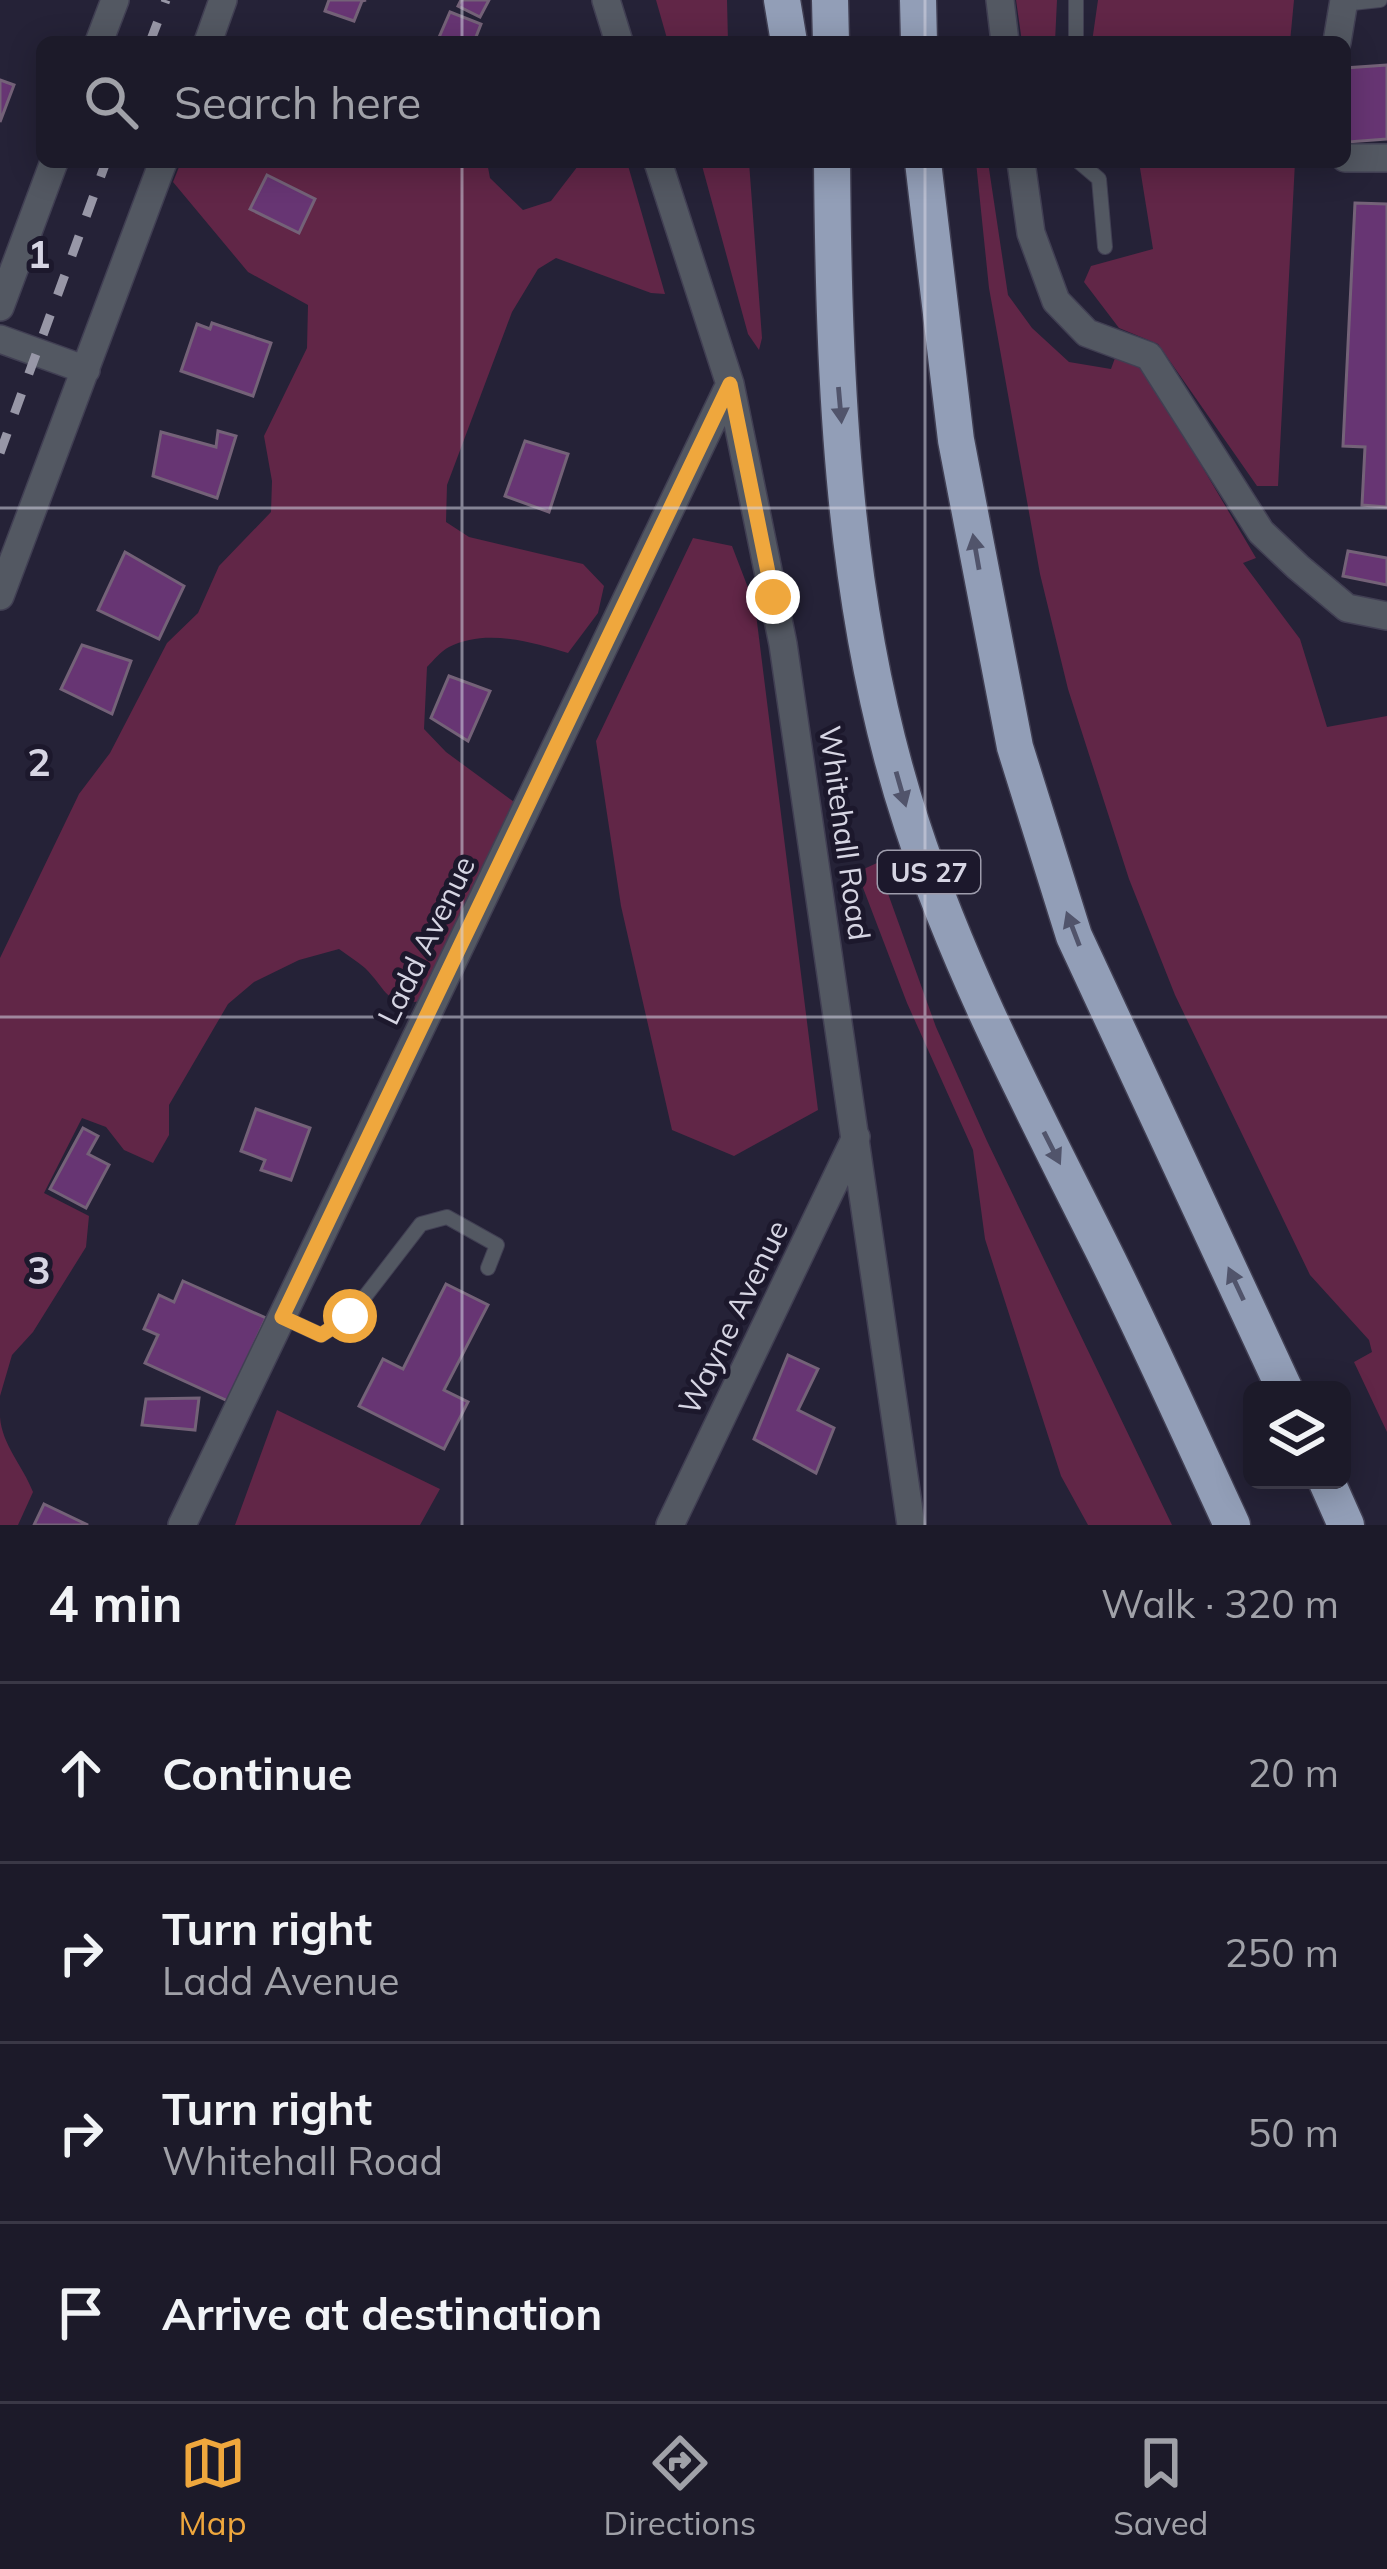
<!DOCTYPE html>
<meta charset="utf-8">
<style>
body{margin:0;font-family:Mulish,sans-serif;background:#292735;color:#f1f3f6}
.controls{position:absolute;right:36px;bottom:36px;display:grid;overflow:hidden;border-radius:18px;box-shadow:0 6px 30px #0003}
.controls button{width:108px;height:108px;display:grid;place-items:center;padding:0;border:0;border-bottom:3px solid #3a3846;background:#1c1a29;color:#f1f3f6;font:60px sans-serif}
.stop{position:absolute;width:36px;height:36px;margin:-27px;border:9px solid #efa73d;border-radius:50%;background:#fff}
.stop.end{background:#efa73d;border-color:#fff;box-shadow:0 3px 12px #0008}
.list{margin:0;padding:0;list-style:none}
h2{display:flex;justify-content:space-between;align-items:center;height:156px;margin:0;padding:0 48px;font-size:51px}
h2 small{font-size:39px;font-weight:400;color:#a0a1a8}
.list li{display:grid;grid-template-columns:78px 1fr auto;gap:36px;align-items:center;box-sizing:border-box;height:180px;padding:0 48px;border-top:3px solid #3a3846}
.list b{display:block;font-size:45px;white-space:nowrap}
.list p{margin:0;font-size:39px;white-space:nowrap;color:#a0a1a8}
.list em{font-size:39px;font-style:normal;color:#a0a1a8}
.icon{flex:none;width:66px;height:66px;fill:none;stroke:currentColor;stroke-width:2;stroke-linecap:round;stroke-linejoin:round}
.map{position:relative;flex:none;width:1387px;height:1525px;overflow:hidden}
.search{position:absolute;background:#1c1a29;box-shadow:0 6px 30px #0003;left:36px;right:36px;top:36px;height:132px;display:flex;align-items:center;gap:30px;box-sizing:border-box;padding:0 42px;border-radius:18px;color:#a0a1a8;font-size:45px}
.sheet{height:876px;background:#1c1a29}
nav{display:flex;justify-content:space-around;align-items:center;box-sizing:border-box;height:168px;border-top:3px solid #3a3846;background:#1c1a29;font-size:33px;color:#a0a1a8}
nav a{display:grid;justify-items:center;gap:6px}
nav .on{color:#efa73d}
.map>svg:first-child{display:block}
.green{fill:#612647;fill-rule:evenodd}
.building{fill:#673573;stroke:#746278;stroke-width:3}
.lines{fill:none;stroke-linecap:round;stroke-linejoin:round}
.service-casing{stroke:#413f53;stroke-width:16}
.minor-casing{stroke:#413f53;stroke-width:30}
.motorway-casing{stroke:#413f53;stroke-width:39}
.service{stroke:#535862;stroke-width:14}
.minor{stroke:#535862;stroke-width:27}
.motorway{stroke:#929eb7;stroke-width:36}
.rail{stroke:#9897a7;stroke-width:9;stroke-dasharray:21 21;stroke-linecap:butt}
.oneway{fill:#51546b}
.route{stroke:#efa73d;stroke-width:15}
.grid{fill:none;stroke:#d6d5e3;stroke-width:3;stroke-opacity:0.55}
.labels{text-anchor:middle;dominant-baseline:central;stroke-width:10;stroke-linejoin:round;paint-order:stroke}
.shield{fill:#1c182c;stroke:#9e9cac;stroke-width:3}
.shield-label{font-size:27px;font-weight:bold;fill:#d6d5e3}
.street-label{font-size:30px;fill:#d6d5e3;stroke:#1c182c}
.grid-label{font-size:39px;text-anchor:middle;font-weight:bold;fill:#d6d5e3;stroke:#1c182c;stroke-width:10;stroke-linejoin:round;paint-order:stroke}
</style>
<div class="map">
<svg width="1387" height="1525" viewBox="0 0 1387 1525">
<rect width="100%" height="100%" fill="#252237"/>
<!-- green -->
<path class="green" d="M 656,0 L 727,0 L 728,42 L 668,42 Z
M 1016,0 L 1057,0 L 1055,42 L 1022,42 Z
M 1098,0 L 1294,0 L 1290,42 L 1092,42 Z
M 181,162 L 487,162 L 490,178 L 523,210 L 551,201 L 581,162 L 627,162 L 665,294 L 651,293 L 556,258 L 538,269 L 512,312 L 447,485 L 446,522 L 469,537 L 583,564 L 604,586 L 598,613 L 568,653 C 533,642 485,628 449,647 C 441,651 433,661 427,667 L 424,729 L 446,752 L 514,802 L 424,1001 C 384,1006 389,992 365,968 C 357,961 347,955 339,949 L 299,960 L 254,982 L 228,1004 L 169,1105 L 169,1135 L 153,1163 L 124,1150 L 106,1127 L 82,1118 L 44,1193 L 89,1216 L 86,1247 L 33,1332 L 12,1355 L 0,1396 L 0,958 L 79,794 L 110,753 L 167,643 L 198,613 L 219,566 L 271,512 L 272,481 L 264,436 L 307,348 L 308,305 L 248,272 L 173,182 ZM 268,176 L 315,199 L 299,232 Z
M 701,162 L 749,162 L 762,338 L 759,350 L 748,334 Z
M 976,162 L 988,162 L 1008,295 L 1032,328 L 1069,362 L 1111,369 L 1115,358 L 1137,365 L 1151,380 L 1256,558 L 1243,563 L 1300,639 L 1327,727 L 1387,716 L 1387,1432 L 1354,1362 L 1372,1352 L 1369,1340 L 1310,1275 L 1175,995 L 1129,879 L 1068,689 L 1040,574 L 989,288 Z
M 1139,162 L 1295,162 L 1278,486 L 1257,486 L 1158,344 L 1119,328 L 1084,282 L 1091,266 L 1153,249 Z
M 693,538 L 732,546 L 755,606 L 818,1110 L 734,1156 L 672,1130 L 621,906 L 596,741 Z
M 877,863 L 936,1027 L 987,1141 L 1172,1525 L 1088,1525 L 1061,1476 L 985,1239 L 973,1150 L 907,1003 L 857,872 Z
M 277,1410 L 440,1489 L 420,1525 L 235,1525 Z
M 0,1417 C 2,1445 23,1466 33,1492 L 18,1525 L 0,1525 Z"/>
<!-- building -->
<path class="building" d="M 329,0 L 366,0 L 362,1 L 354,21 L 325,11 Z
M 461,0 L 489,0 L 480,17 L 458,6 Z
M 450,12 L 481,24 L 474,42 L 437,42 Z
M 1387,65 L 1387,139 L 1348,142 L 1345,68 Z
M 0,80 L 14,85 L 0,122 Z
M 267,175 L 315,199 L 299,233 L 250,209 Z
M 1355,203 L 1387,204 L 1387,507 L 1362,505 L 1365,447 L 1343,446 Z
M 212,323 L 271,343 L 253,396 L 181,371 L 197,324 L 210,329 Z
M 218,431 L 236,436 L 217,498 L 153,476 L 161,432 L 216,447 Z
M 525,441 L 568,454 L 549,512 L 505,496 Z
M 1348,551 L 1387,558 L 1387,585 L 1343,576 Z
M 125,552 L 184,586 L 159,639 L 98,610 Z
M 82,645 L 131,661 L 112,714 L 61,689 Z
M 449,676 L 490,691 L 468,741 L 431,718 Z
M 256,1109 L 310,1128 L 291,1180 L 261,1170 L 265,1160 L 241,1151 Z
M 83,1128 L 98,1136 L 88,1154 L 109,1165 L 86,1208 L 50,1189 Z
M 183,1281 L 266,1318 L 228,1401 L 145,1363 L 158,1335 L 144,1329 L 159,1295 L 174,1302 Z
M 446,1284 L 488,1305 L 444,1390 L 468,1402 L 444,1449 L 359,1406 L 383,1359 L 403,1369 Z
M 788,1355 L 818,1369 L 798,1410 L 834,1428 L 816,1473 L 754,1439 Z
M 199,1398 L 195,1430 L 142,1425 L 146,1399 Z
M 44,1504 L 88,1525 L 34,1525 Z"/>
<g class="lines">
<!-- service casing -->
<g class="service-casing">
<path id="service" d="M 1343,4 L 1380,0
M 1076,42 L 1076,0
M 1079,162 L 1099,179 L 1105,247
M 282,1317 L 321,1335 L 350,1316 L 421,1224 L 447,1217 L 497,1245 L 488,1268"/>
</g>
<!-- minor casing -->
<g class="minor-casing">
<path id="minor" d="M 606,0 L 619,42
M 1000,0 L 1005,42
M 99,42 L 115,0
M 208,42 L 223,0
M 1337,42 L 1344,0
M 1345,158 L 1387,158
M 658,162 L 730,384 L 783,644 L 911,1525
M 1021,162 L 1031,233 L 1056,301 L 1087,333 L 1149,356 L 1261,532 L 1298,567 L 1347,608 L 1387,616
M 0,307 L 54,162
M 0,339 L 86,370
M 0,596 L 163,162
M 182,1525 L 730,384
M 670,1525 L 856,1137"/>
</g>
<!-- motorway casing -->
<g class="motorway-casing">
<path id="motorway" d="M 782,0 L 789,42
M 830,0 L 831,42
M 918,0 L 919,42
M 832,162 C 834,384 842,612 912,825 C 960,972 1032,1108 1101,1246 C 1147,1338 1189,1432 1232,1525
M 923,162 L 956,440 L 1015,747 L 1074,936 L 1285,1390
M 1326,1480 L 1346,1525"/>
</g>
<!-- service -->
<use href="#service" class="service"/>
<!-- minor -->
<use href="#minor" class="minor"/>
<!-- motorway -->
<use href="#motorway" class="motorway"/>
<!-- rail -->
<path class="rail" d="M 150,42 L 166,0
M 0,453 L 106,162"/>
</g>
<!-- one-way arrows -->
<defs><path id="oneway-solid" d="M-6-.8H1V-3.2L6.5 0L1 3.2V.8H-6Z" transform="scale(3)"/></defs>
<g class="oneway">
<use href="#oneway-solid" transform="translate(840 405) rotate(85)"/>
<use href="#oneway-solid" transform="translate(976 552) rotate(-100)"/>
<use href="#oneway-solid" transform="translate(901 789) rotate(74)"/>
<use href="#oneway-solid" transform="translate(1073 929) rotate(-111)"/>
<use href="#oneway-solid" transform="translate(1052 1148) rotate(63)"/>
<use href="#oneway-solid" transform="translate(1236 1284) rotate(-115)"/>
</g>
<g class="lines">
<!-- route -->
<path class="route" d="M 350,1316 L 321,1335 L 282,1317 L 730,384 L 773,597"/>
</g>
<!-- grid -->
<path class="grid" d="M 462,0 L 462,42M 925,0 L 925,42M 462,162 L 462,1525M 925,162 L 925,1525M 0,508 L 1387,508M 0,1017 L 1387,1017"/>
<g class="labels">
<!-- shield labels -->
<rect class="shield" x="878" y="851" width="102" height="42" rx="9"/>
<g class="shield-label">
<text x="929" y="872">US 27</text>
</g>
<!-- street labels -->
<g class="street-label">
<text transform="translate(845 833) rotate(82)">Whitehall Road</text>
<text transform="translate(426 940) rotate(-64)">Ladd Avenue</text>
<text transform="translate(733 1317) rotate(-64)">Wayne Avenue</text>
</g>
</g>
<g class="grid-label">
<text x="39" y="268">1</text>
<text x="39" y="776">2</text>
<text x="39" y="1284">3</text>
</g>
</svg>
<div class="controls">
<button><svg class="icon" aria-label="layers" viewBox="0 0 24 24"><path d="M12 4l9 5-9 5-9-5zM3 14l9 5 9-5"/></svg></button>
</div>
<div class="stop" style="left:350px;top:1316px"></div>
<div class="stop end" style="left:773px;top:597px"></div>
<div class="search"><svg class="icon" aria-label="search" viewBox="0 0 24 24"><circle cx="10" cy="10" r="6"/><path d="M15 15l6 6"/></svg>Search here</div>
</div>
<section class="sheet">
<h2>4 min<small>Walk · 320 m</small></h2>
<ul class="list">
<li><svg class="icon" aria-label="ahead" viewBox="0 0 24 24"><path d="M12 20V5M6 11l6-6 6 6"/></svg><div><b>Continue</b></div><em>20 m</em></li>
<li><svg class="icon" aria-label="right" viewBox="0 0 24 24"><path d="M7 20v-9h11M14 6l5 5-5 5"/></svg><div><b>Turn right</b><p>Ladd Avenue</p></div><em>250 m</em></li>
<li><svg class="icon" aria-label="right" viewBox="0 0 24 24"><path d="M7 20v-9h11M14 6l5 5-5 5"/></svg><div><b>Turn right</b><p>Whitehall Road</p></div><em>50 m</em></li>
<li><svg class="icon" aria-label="arrive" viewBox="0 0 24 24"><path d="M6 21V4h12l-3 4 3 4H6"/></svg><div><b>Arrive at destination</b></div></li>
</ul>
</section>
<nav>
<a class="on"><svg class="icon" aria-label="map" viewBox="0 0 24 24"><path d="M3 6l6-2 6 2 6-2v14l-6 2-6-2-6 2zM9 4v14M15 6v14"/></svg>Map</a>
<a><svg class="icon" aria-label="directions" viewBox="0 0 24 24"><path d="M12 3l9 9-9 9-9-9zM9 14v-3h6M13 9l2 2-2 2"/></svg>Directions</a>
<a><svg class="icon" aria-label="saved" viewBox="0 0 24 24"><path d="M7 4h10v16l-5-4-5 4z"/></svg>Saved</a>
</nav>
